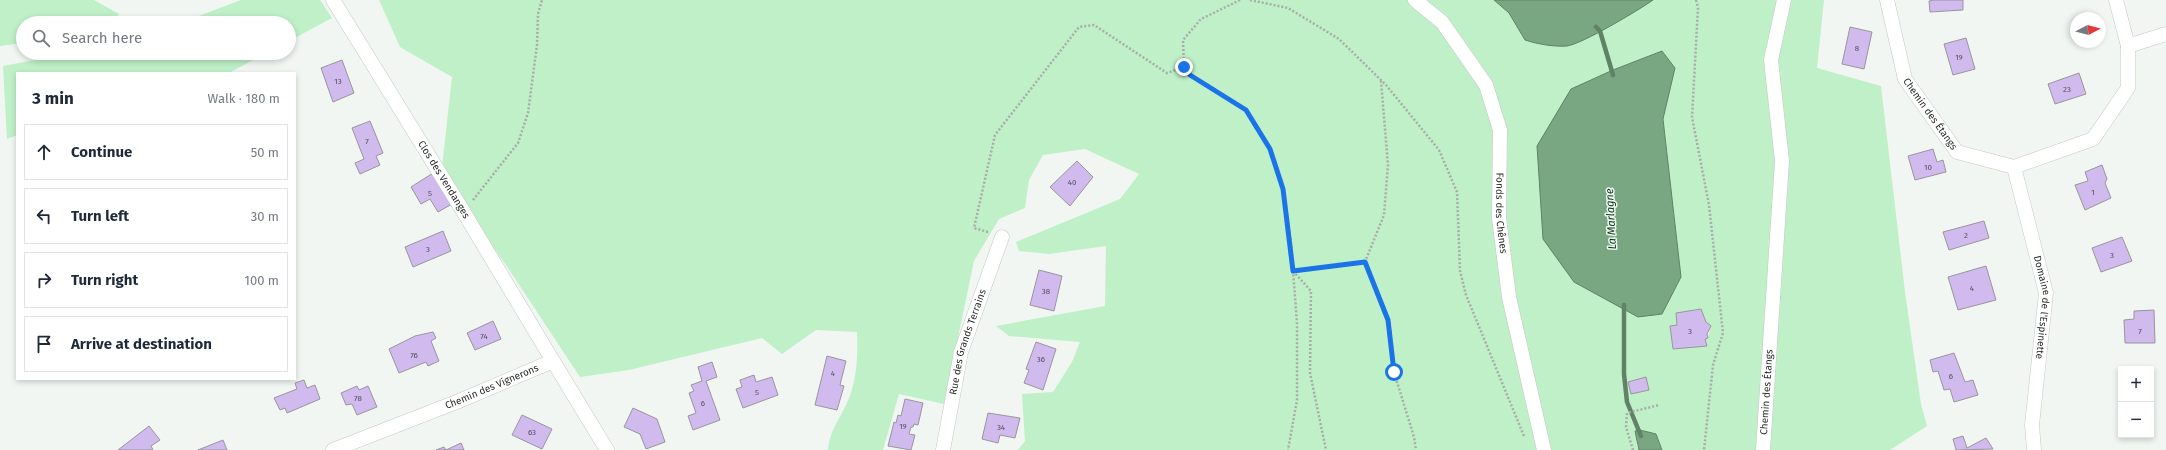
<!DOCTYPE html>
<meta charset="utf-8">
<style>
body{margin:0;font-family:"Fira Sans",sans-serif;background:#f6f6f7;color:#1f2937}
.controls{position:absolute;right:12px;bottom:12px;display:grid;overflow:hidden;border-radius:0px;box-shadow:0 2px 6px #0003}
.controls button{width:36px;height:36px;display:grid;place-items:center;padding:0;border:0;border-bottom:1px solid #e0e1e3;background:#fff;color:#1f2937;font:20px sans-serif}
.compass{position:absolute;left:2070px;top:12px;width:36px;height:36px;border-radius:50%;background:#fff;box-shadow:0 2px 6px #0003;rotate:83deg}
.stop{position:absolute;width:12px;height:12px;margin:-9px;border:3px solid #1a73e8;border-radius:50%;background:#fff}
.stop.end{background:#1a73e8;border-color:#fff;box-shadow:0 1px 4px #0008}
.list{margin:0;padding:0;list-style:none}
h2{display:flex;justify-content:space-between;align-items:center;height:52px;margin:0;padding:0 16px;font-size:17px}
h2 small{font-size:13px;font-weight:400;color:#747a83}
.list li{display:grid;grid-template-columns:26px 1fr auto;gap:12px;align-items:center;box-sizing:border-box;height:56px;margin:0 8px 8px;padding:0 8px;border:1px solid #e0e1e3;border-radius:0px}
.list b{display:block;font-size:15px;white-space:nowrap}
.list em{font-size:13px;font-style:normal;color:#747a83}
.icon{flex:none;width:22px;height:22px;fill:none;stroke:currentColor;stroke-width:2;stroke-linecap:round;stroke-linejoin:round}
.map{position:relative;flex:none;width:2166px;height:450px;overflow:hidden}
.search{position:absolute;background:#fff;box-shadow:0 2px 6px #0003;left:16px;top:16px;width:280px;height:44px;display:flex;align-items:center;gap:10px;box-sizing:border-box;padding:0 14px;border-radius:22px;color:#747a83;font-size:15px}
.panel{position:absolute;background:#fff;box-shadow:0 2px 6px #0003;left:16px;top:72px;width:280px;height:308px;border-radius:0px}
.map>svg:first-child{display:block}
.green{fill:#bff0c8;fill-rule:evenodd}
.water{fill:#78a781;stroke:#608267}
.lines{fill:none;stroke-linecap:round;stroke-linejoin:round}
.stream{stroke:#608267;stroke-width:4.5}
.building{fill:#d0baee;stroke:#98969b}
.street-casing{stroke:#c4c9c4;stroke-width:15}
.path{stroke:#a8aca9;stroke-width:2.5;stroke-dasharray:2 2;stroke-linecap:butt}
.street{stroke:#fff;stroke-width:14}
.route{stroke:#1a73e8;stroke-width:5}
.labels{text-anchor:middle;dominant-baseline:central;stroke-width:3;stroke-linejoin:round;paint-order:stroke}
.number-label{font-size:8px;fill:#534f5b}
.street-label{font-size:10px;fill:#292b2a;stroke:#f1f6f2}
.water-label{font-size:11px;font-style:italic;fill:#003914;stroke:#f1f6f2}
</style>
<div class="map">
<svg width="2166" height="450" viewBox="0 0 2166 450">
<rect width="100%" height="100%" fill="#f1f6f2"/>
<!-- green -->
<path class="green" d="M 0,0 L 94,0 L 119,14 L 114,19 L 104,23 L 23,23 L 23,43 L 0,46 Z
M 241,0 L 320,0 L 332,18 L 289,41 L 289,23 L 180,23 Z
M 379,0 L 1494,0 L 1509,13 L 1525,40 L 1568,46 L 1600,31 L 1653,0 L 1824,0 L 1817,68 L 1881,86 L 1905,292 L 1921,404 L 1927,426 L 1890,450 L 1662,450 L 1656,434 L 1636,444 L 1639,450 L 1018,450 L 1025,441 L 1022,394 L 1053,392 L 1072,362 L 1080,342 L 1009,336 L 996,326 L 1105,306 L 1106,246 L 1049,254 L 1019,251 L 1016,242 L 1120,199 L 1139,174 L 1085,149 L 1043,155 L 1029,180 L 1025,208 L 999,219 L 974,261 L 944,404 L 899,394 L 883,450 L 828,450 C 829,432 839,420 846,405 C 857,382 858,357 857,332 L 816,330 L 782,354 L 762,338 L 629,370 L 580,377 L 506,265 L 441,176 L 452,77 L 400,47 ZM 1662,51 L 1675,68 L 1663,119 L 1681,277 L 1571,89 L 1613,70 ZM 1706,322 L 1711,326 L 1708,338 L 1705,339 L 1706,346 L 1673,349 L 1670,326 ZM 1646,378 L 1649,390 L 1631,394 L 1628,382 Z
M 72,53 L 266,53 L 229,73 L 17,73 L 17,135 L 7,139 L 3,66 Z"/>
<!-- water -->
<path class="water" d="M 1494,0 L 1653,0 C 1639,10 1582,44 1567,46 C 1553,47 1538,44 1525,40 L 1509,13 Z
M 1662,51 L 1675,68 L 1663,119 L 1681,277 L 1662,314 L 1638,317 L 1574,282 L 1543,239 L 1537,146 L 1571,89 L 1613,70 Z
M 1640,430 L 1656,434 L 1662,450 L 1639,450 L 1635,431 Z"/>
<g class="lines">
<!-- stream -->
<path class="stream" d="M 1596,27 L 1600,31 L 1613,75
M 1624,305 L 1624,374 L 1627,402 L 1641,436"/>
</g>
<!-- building -->
<path class="building" d="M 1934,0 L 1963,0 L 1963,10 L 1930,12 L 1929,1 Z
M 1850,27 L 1872,32 L 1864,69 L 1842,64 Z
M 1966,38 L 1975,69 L 1953,75 L 1944,44 Z
M 342,60 L 354,93 L 333,102 L 321,68 Z
M 2079,73 L 2086,94 L 2055,104 L 2048,84 Z
M 370,121 L 383,153 L 376,156 L 380,165 L 360,174 L 355,163 L 364,159 L 352,128 Z
M 1933,149 L 1937,162 L 1943,160 L 1946,172 L 1915,180 L 1908,156 Z
M 1077,161 L 1093,177 L 1070,206 L 1050,187 Z
M 2102,165 L 2107,179 L 2105,183 L 2111,198 L 2085,210 L 2075,185 L 2088,181 L 2085,172 Z
M 433,173 L 452,204 L 438,212 L 430,199 L 421,204 L 411,187 Z
M 1984,221 L 1989,238 L 1949,250 L 1943,232 Z
M 443,231 L 451,251 L 413,267 L 405,247 Z
M 2122,237 L 2132,261 L 2101,272 L 2092,248 Z
M 1986,266 L 1996,300 L 1958,310 L 1948,277 Z
M 1039,270 L 1062,276 L 1054,311 L 1030,305 Z
M 1701,309 L 1706,322 L 1711,326 L 1707,334 L 1708,338 L 1705,339 L 1707,346 L 1673,349 L 1670,326 L 1677,325 L 1676,313 Z
M 2154,310 L 2155,343 L 2125,343 L 2124,320 L 2134,319 L 2134,311 Z
M 493,321 L 501,339 L 475,350 L 467,333 Z
M 433,332 L 436,338 L 431,341 L 439,361 L 428,366 L 426,362 L 399,373 L 389,349 L 415,336 Z
M 1036,342 L 1056,349 L 1043,390 L 1024,383 L 1029,370 L 1026,369 Z
M 1954,353 L 1965,382 L 1973,380 L 1978,395 L 1954,402 L 1950,389 L 1944,390 L 1938,371 L 1933,372 L 1930,360 Z
M 827,356 L 846,361 L 840,385 L 844,386 L 837,410 L 815,405 Z
M 712,362 L 717,377 L 706,381 L 720,420 L 693,430 L 688,416 L 696,413 L 689,393 L 694,391 L 691,385 L 702,381 L 698,367 Z
M 754,375 L 756,382 L 772,377 L 778,395 L 743,408 L 736,389 L 742,387 L 740,380 Z
M 1646,377 L 1649,390 L 1631,394 L 1628,382 Z
M 304,380 L 307,388 L 315,385 L 320,399 L 287,413 L 285,408 L 280,410 L 274,398 L 297,389 L 295,383 Z
M 357,386 L 359,390 L 368,386 L 377,407 L 357,415 L 352,404 L 346,405 L 341,393 Z
M 905,399 L 923,403 L 918,425 L 914,424 L 913,427 L 911,427 L 909,434 L 915,435 L 911,450 L 888,446 L 894,422 L 896,423 L 898,415 L 901,416 Z
M 633,408 L 657,419 L 665,442 L 646,449 L 640,434 L 624,427 Z
M 988,413 L 1020,418 L 1015,438 L 1000,435 L 998,443 L 982,439 Z
M 522,415 L 552,429 L 542,449 L 512,435 Z
M 149,426 L 160,440 L 151,446 L 153,450 L 118,450 Z
M 1963,436 L 1967,448 L 1986,438 L 1993,449 L 1956,450 L 1953,439 Z
M 223,440 L 227,450 L 198,450 Z
M 461,443 L 464,450 L 436,450 L 444,447 L 446,450 Z"/>
<g class="lines">
<!-- street casing -->
<g class="street-casing">
<g id="street">
<path id="s1" d="M 333,0 L 463,211 L 553,361"/>
<path id="s2" d="M 1415,0 L 1442,22 L 1486,85 L 1500,130 L 1499,218 L 1509,297 L 1544,450"/>
<path id="s3" d="M 1887,0 L 1905,79 L 1957,152 L 2014,167 L 2093,139 L 2128,88 L 2128,46 L 2116,0"/>
<path d="M 2128,46 L 2166,34"/>
<path id="s4" d="M 2014,167 L 2046,293 L 2032,425 L 2034,450"/>
<path id="s5" d="M 333,450 L 459,401 L 553,361 L 607,450"/>
<path id="s6" d="M 943,450 L 961,352 L 1002,237"/>
<path id="s7" d="M 1763,450 L 1782,161 L 1771,60 L 1784,0"/>
</g>
</g>
<!-- path -->
<path class="path" d="M 1240,0 L 1201,19 L 1183,40 L 1184,67 L 1190,75 L 1246,110 L 1270,149 L 1283,189 L 1291,244 L 1297,323 L 1297,400 L 1288,450
M 1250,0 L 1288,8 L 1339,39 L 1386,85 L 1439,150 L 1457,192 L 1460,271 L 1466,295 L 1524,436
M 1696,0 L 1698,8 L 1692,117 L 1709,205 L 1723,333 L 1713,365 L 1704,450
M 473,200 L 518,143 L 528,113 L 537,45 L 538,14 L 542,0
M 988,232 L 974,228 L 995,135 L 1079,27 L 1094,25 L 1167,73 L 1184,67
M 1365,262 L 1388,320 L 1394,372 L 1414,437 L 1416,450
M 1293,271 L 1365,262 L 1384,215 L 1388,165 L 1381,81
M 1293,271 L 1311,291 L 1310,373 L 1326,450
M 1633,450 L 1626,427 L 1627,413 L 1659,405"/>
<!-- street -->
<use href="#street" class="street"/>
</g>
<g class="lines">
<!-- route -->
<path class="route" d="M 1184,67 L 1190,75 L 1246,110 L 1270,149 L 1283,189 L 1293,271 L 1365,262 L 1388,320 L 1394,372"/>
</g>
<g class="labels">
<!-- number labels -->
<g class="number-label">
<text x="1857" y="48">8</text>
<text x="1959" y="57">19</text>
<text x="338" y="81">13</text>
<text x="2067" y="89">23</text>
<text x="367" y="141">7</text>
<text x="1928" y="167">10</text>
<text x="1072" y="182">40</text>
<text x="2093" y="192">1</text>
<text x="430" y="193">5</text>
<text x="1966" y="235">2</text>
<text x="428" y="249">3</text>
<text x="2112" y="255">3</text>
<text x="1972" y="288">4</text>
<text x="1046" y="291">38</text>
<text x="1690" y="331">3</text>
<text x="2140" y="331">7</text>
<text x="484" y="336">74</text>
<text x="414" y="355">76</text>
<text x="1041" y="359">36</text>
<text x="833" y="373">4</text>
<text x="1951" y="376">6</text>
<text x="757" y="392">5</text>
<text x="358" y="398">78</text>
<text x="703" y="403">6</text>
<text x="903" y="426">19</text>
<text x="1001" y="427">34</text>
<text x="532" y="432">63</text>
</g>
<!-- street labels -->
<g class="street-label">
<text stroke="none"><textPath href="#s3" startOffset="124">Chemin des Étangs</textPath></text>
<text stroke="none"><textPath href="#s1" startOffset="211">Clos des Vendanges</textPath></text>
<text stroke="none"><textPath href="#s2" startOffset="242">Fonds des Chênes</textPath></text>
<text stroke="none"><textPath href="#s4" startOffset="144">Domaine de l'Espinette</textPath></text>
<text stroke="none"><textPath href="#s6" startOffset="111">Rue des Grands Terrains</textPath></text>
<text stroke="none"><textPath href="#s5" startOffset="171">Chemin des Vignerons</textPath></text>
<text stroke="none"><textPath href="#s7" startOffset="58">Chemin des Étangs</textPath></text>
</g>
<!-- water labels -->
<g class="water-label">
<text transform="translate(1611 219) rotate(-93)">La Marlagne</text>
</g>
</g>
</svg>
<div class="controls">
<button>+</button>
<button>−</button>
</div>
<svg class="compass" viewBox="-18 -18 36 36"><path d="M0-13l5 13h-10z" fill="#e53935"/><path d="M0 13l5-13h-10z" fill="#747a83"/></svg>
<div class="stop" style="left:1394px;top:372px"></div>
<div class="stop end" style="left:1184px;top:67px"></div>
<div class="search"><svg class="icon" aria-label="search" viewBox="0 0 24 24"><circle cx="10" cy="10" r="6"/><path d="M15 15l6 6"/></svg>Search here</div>
<section class="panel">
<h2>3 min<small>Walk · 180 m</small></h2>
<ul class="list">
<li><svg class="icon" aria-label="ahead" viewBox="0 0 24 24"><path d="M12 20V5M6 11l6-6 6 6"/></svg><div><b>Continue</b></div><em>50 m</em></li>
<li><svg class="icon" aria-label="left" viewBox="0 0 24 24"><path d="M17 20v-9H6M10 6l-5 5 5 5"/></svg><div><b>Turn left</b></div><em>30 m</em></li>
<li><svg class="icon" aria-label="right" viewBox="0 0 24 24"><path d="M7 20v-9h11M14 6l5 5-5 5"/></svg><div><b>Turn right</b></div><em>100 m</em></li>
<li><svg class="icon" aria-label="arrive" viewBox="0 0 24 24"><path d="M6 21V4h12l-3 4 3 4H6"/></svg><div><b>Arrive at destination</b></div></li>
</ul>
</section>
</div>
